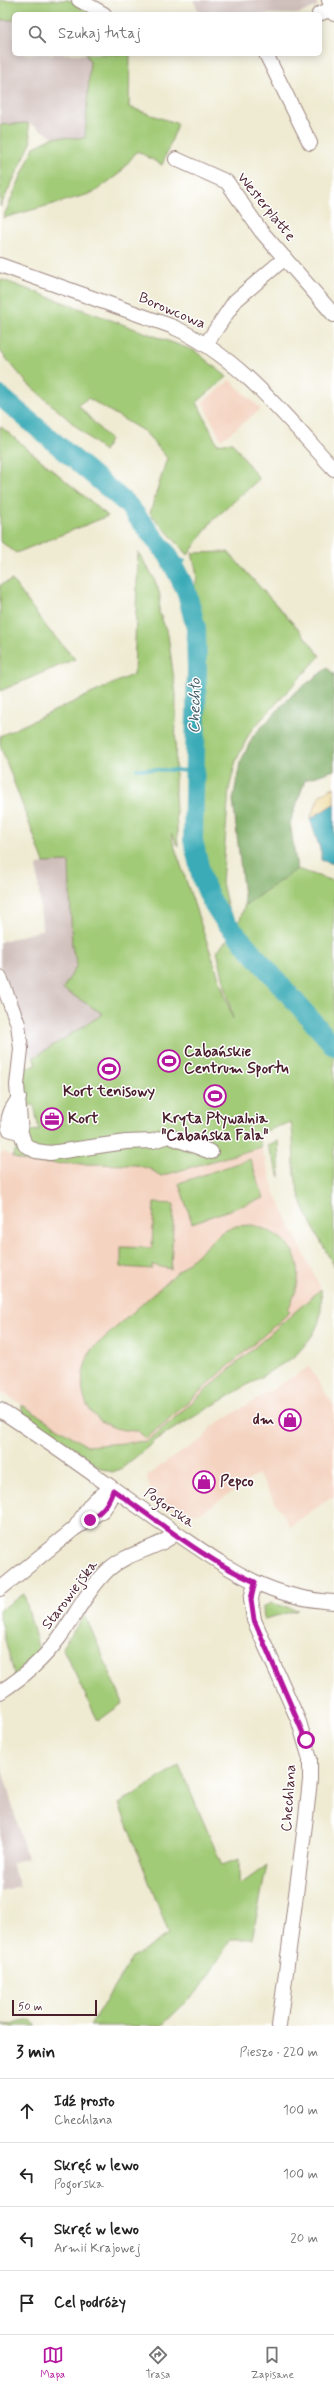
<!DOCTYPE html>
<html lang="pl">
<meta charset="utf-8">
<style>
body{margin:0;font-family:Mynerve,sans-serif;background:#f2f2f2;color:#222}
.scale{position:absolute;left:12px;bottom:10px;width:85px;box-sizing:border-box;padding-left:4px;border:2px solid #4a1f2b;border-top:0;font-size:11px;line-height:14px;white-space:nowrap;color:#4a1f2b;-webkit-text-stroke:3px #fff;paint-order:stroke}
.stop{position:absolute;width:12px;height:12px;margin:-9px;border:3px solid #b5179e;border-radius:50%;background:#fff}
.stop.end{background:#b5179e;border-color:#fff;box-shadow:0 1px 4px #0008}
.list{margin:0;padding:0;list-style:none}
h2{display:flex;justify-content:space-between;align-items:center;height:52px;margin:0;padding:0 16px;font-size:17px}
h2 small{font-size:13px;font-weight:400;color:#767676}
.list li{display:grid;grid-template-columns:26px 1fr auto;gap:12px;align-items:center;box-sizing:border-box;height:64px;padding:0 16px;border-top:1px solid #e0e0e0}
.list b{display:block;font-size:15px;white-space:nowrap}
.list p{margin:0;font-size:13px;white-space:nowrap;color:#767676}
.list em{font-size:13px;font-style:normal;color:#767676}
.icon{flex:none;width:22px;height:22px;fill:none;stroke:currentColor;stroke-width:2;stroke-linecap:round;stroke-linejoin:round}
.map{position:relative;flex:none;width:334px;height:2026px;overflow:hidden}
.search{position:absolute;background:#fff;box-shadow:0 2px 10px #0003;left:12px;right:12px;top:12px;height:44px;display:flex;align-items:center;gap:10px;box-sizing:border-box;padding:0 14px;border-radius:6px;color:#767676;font-size:15px}
.sheet{height:308px;background:#fff}
nav{display:flex;justify-content:space-around;align-items:center;box-sizing:border-box;height:56px;border-top:1px solid #e0e0e0;background:#fff;font-size:11px;color:#767676}
nav a{display:grid;justify-items:center;gap:2px}
nav .on{color:#b5179e}
.map>svg:first-child{display:block}
.built{fill:#f4d3c0}
.industrial{fill:#d0c0bc}
.green{fill:#a2cb77;stroke:#767551}
.forest{fill:#81af68;stroke:#66674a}
.sand{fill:#eeda9e;stroke:#9c7c64}
.water{fill:#3babb7;stroke:#426571}
.lines{fill:none;stroke-linecap:round;stroke-linejoin:round}
.stream{stroke:#3babb7;stroke-width:3.5}
.river{stroke:#3babb7;stroke-width:20}
.minor-casing{stroke:#9c857f;stroke-width:16}
.minor{stroke:#fff;stroke-width:14}
.route{stroke:#b5179e;stroke-width:5}
.labels{text-anchor:middle;dominant-baseline:central;stroke-width:3;stroke-linejoin:round;paint-order:stroke}
.street-label{font-size:15px;fill:#4a1f2b;stroke:#fff}
.poi-label{font-size:15px;font-weight:bold;fill:#4a1f2b;stroke:#fff;text-anchor:start}
.water-label{font-size:16px;font-style:italic;fill:#435e6a;stroke:#fff}
</style>
<div class="map">
<svg width="334" height="2026" viewBox="0 0 334 2026">
<rect width="100%" height="100%" fill="#fff"/>
<filter id="ink" filterUnits="userSpaceOnUse"><feTurbulence type="fractalNoise" baseFrequency=".025" numOctaves="2"/><feDisplacementMap in="SourceGraphic" scale="8" xChannelSelector="R" yChannelSelector="G"/><feConvolveMatrix kernelMatrix="1 2 1 2 8 2 1 2 1" color-interpolation-filters="sRGB"/></filter>
<filter id="wash" filterUnits="userSpaceOnUse"><feTurbulence type="fractalNoise" baseFrequency=".012" numOctaves="4" result="noise"/><feDisplacementMap in="SourceGraphic" scale="16" xChannelSelector="R" yChannelSelector="G"/><feGaussianBlur stdDeviation="0.9" result="paint"/><feColorMatrix in="noise" values="0 0 0 0 0 0 0 0 0 0 0 0 0 0 0 0 0 1.4 0 .05"/><feComposite in="paint" operator="in"/></filter>
<g filter="url(#wash)">
<rect width="100%" height="100%" fill="#efebd3"/>
<!-- built -->
<path class="built" d="M 230,380 L 261,409 L 221,440 L 203,402 Z
M 261,1147 L 276,1196 L 321,1289 L 148,1441 L 87,1446 L 0,1391 L 0,1154 L 5,1152 L 21,1161 L 29,1163 L 136,1165 L 150,1169 L 161,1176 Z
M 309,1367 L 334,1406 L 334,1496 L 290,1526 L 258,1474 L 201,1513 L 180,1513 L 151,1494 L 147,1476 L 170,1459 L 203,1439 L 211,1427 Z"/>
<!-- industrial -->
<path class="industrial" d="M 193,0 L 315,0 L 318,6 L 298,14 L 200,14 Z
M 0,20 L 14,20 L 14,54 L 85,54 L 90,61 L 85,138 L 54,137 L 28,123 L 0,125 Z
M 69,861 L 72,946 L 77,965 L 103,1014 L 33,1058 L 27,1051 L 22,1022 L 0,965 L 0,942 L 42,930 L 37,866 L 44,863 Z
M 0,1762 L 27,1858 L 11,1863 L 20,1886 L 0,1891 Z"/>
<!-- green -->
<path class="green" d="M 0,0 L 69,0 L 94,14 L 14,14 L 14,20 L 0,20 Z
M 85,54 L 130,54 L 129,107 L 178,124 L 162,165 L 137,151 L 120,173 L 93,193 L 3,218 L 34,147 L 54,137 L 85,138 L 90,61 Z
M 28,123 L 31,143 L 0,207 L 0,125 Z
M 0,279 L 195,351 L 227,377 L 197,402 L 217,444 L 232,442 L 259,479 L 212,521 L 188,555 L 150,513 L 167,458 L 145,432 L 88,398 L 78,405 L 110,440 L 104,451 L 27,383 L 0,351 Z
M 0,426 L 108,516 L 16,553 L 0,541 Z
M 138,552 L 154,578 L 160,595 L 159,612 L 168,635 L 176,695 L 175,794 L 178,847 L 172,834 L 172,839 L 233,1019 L 217,951 L 228,939 L 334,1054 L 334,1266 C 320,1239 301,1211 296,1181 C 292,1162 295,1142 291,1122 L 257,1134 L 261,1147 L 161,1176 L 150,1169 L 136,1165 L 29,1163 L 12,1157 L 25,1132 L 39,1130 L 34,1105 L 26,1106 L 23,1103 L 22,1069 L 37,1064 L 33,1058 L 103,1014 L 63,989 L 77,965 L 72,947 L 69,862 L 44,863 L 0,745 L 0,736 L 134,674 Z
M 228,552 L 302,633 L 320,656 L 250,732 L 236,761 L 229,789 L 222,883 L 229,913 C 176,867 204,753 203,691 C 202,658 201,622 189,592 C 202,582 195,568 192,553 Z
M 12,580 L 48,629 L 75,659 L 0,691 L 0,585 Z
M 297,869 L 334,881 L 334,1036 L 236,930 L 245,905 Z
M 278,1141 L 280,1177 L 267,1145 Z
M 250,1159 L 264,1198 L 192,1223 L 179,1183 Z
M 154,1203 L 174,1204 L 171,1269 L 152,1265 L 152,1269 L 121,1267 L 121,1247 L 152,1248 Z
M 252,1225 C 297,1237 310,1269 288,1309 L 290,1312 L 146,1439 L 138,1431 C 88,1431 70,1393 91,1350 L 222,1232 L 236,1226 Z
M 321,1289 C 323,1324 317,1332 294,1357 L 160,1437 L 121,1469 L 112,1472 L 100,1468 L 22,1412 L 22,1405 L 87,1446 L 148,1441 Z
M 24,1594 L 40,1654 L 28,1666 L 24,1665 L 15,1677 L 0,1621 L 0,1610 Z
M 271,1603 L 298,1610 L 264,1619 L 263,1607 Z
M 85,1615 L 123,1703 L 98,1721 L 62,1647 Z
M 179,1765 L 222,1865 L 239,1859 L 239,1881 L 241,1884 L 267,1865 L 252,1939 L 231,1939 L 201,1988 L 161,2026 L 90,2026 L 132,1958 L 169,1934 L 119,1804 Z
M 31,2020 L 37,2026 L 0,2026 Z"/>
<!-- forest -->
<path class="forest" d="M 327,668 L 334,674 L 334,770 L 305,780 L 290,823 L 297,869 L 245,905 L 233,800 L 240,763 L 253,736 L 293,694 Z"/>
<!-- sand -->
<path class="sand" d="M 334,787 L 334,804 L 310,819 L 320,795 Z"/>
<!-- water -->
<path class="water" d="M 334,804 L 334,864 L 321,860 L 321,852 L 310,819 Z"/>
<g class="lines">
<!-- stream -->
<path class="stream" d="M 170,559 L 184,561
M 182,583 L 190,581
M 136,769 L 195,771"/>
<!-- river -->
<path class="river" d="M 0,396 L 127,504 L 168,555 L 186,590 L 196,628 L 197,671 L 193,840 L 202,879 L 211,900 L 224,920 L 334,1046"/>
</g>
</g>
<g filter="url(#ink)">
<g class="lines">
<!-- minor casing -->
<g class="minor-casing">
<path id="minor" d="M 79,0 L 104,14
M 329,0 L 334,14
M 319,14 L 332,9
M 266,54 L 310,143
M 176,159 L 227,182 L 261,231 L 334,315
M 0,265 L 171,326 C 239,356 285,416 334,469
M 206,344 L 235,301 L 285,258
M 0,977 L 18,1024 L 21,1049 L 17,1085 L 21,1133 L 25,1145 L 36,1151 L 50,1153 L 126,1142 L 153,1141 L 168,1136 L 211,1152
M 19,1098 C 12,1108 6,1117 9,1129 L 21,1133
M 0,1410 C 60,1449 117,1492 176,1533 C 229,1569 268,1598 334,1602
M 76,1526 C 88,1509 92,1496 113,1490
M 255,1582 L 251,1599 L 254,1620 L 299,1722 L 310,1759 L 310,1780 L 306,1817 L 279,2026
M 0,1589 L 74,1529 L 103,1510 L 110,1500 L 113,1490
M 0,1692 C 22,1678 43,1660 59,1638 C 75,1616 88,1589 109,1569 C 129,1551 157,1550 176,1533"/>
</g>
<!-- minor -->
<use href="#minor" class="minor"/>
</g>
</g>
<g class="lines" filter="url(#ink)">
<!-- route -->
<path class="route" d="M 90,1520 C 102,1511 109,1504 113,1490 C 158,1521 205,1560 255,1582 L 251,1599 L 254,1620 L 306,1740"/>
</g>
<!-- icons -->
<defs>
<g id="stadium-ring" transform="scale(1.15)"><circle r="9.5" fill="#fff" stroke="#b5179e" stroke-width="1.5"/><path d="M0-5a6.5 5 0 1 0 0 10a6.5 5 0 1 0 0-10ZM-3.5-1.8h7v3.6h-7Z" fill="#b5179e"/></g>
<g id="office-ring" transform="scale(1.15)"><circle r="9.5" fill="#fff" stroke="#b5179e" stroke-width="1.5"/><path d="M-6-3h4V-5.5h4V-3h4V5H-6ZM-1-4.5V-3h2v-1.5ZM-6 0V1H6V0Z" fill="#b5179e"/></g>
<g id="shop-ring" transform="scale(1.15)"><circle r="9.5" fill="#fff" stroke="#b5179e" stroke-width="1.5"/><path d="M-5-2.5h2.3a2.7 3.5 0 0 1 5.4 0H5L5.5 6h-11ZM-1.5-2.5h3a1.5 2.3 0 0 0-3 0Z" fill="#b5179e"/></g>
</defs>
<g fill-rule="evenodd">
<use href="#stadium-ring" x="169" y="1061"/>
<use href="#stadium-ring" x="109" y="1069"/>
<use href="#stadium-ring" x="215" y="1096"/>
<use href="#office-ring" x="52" y="1119"/>
<use href="#shop-ring" x="290" y="1420"/>
<use href="#shop-ring" x="204" y="1482"/>
</g>
<g class="labels">
<!-- street labels -->
<g class="street-label">
<text transform="translate(266 207) rotate(51)">Westerplatte</text>
<text transform="translate(172 311) rotate(23)">Borowcowa</text>
<text transform="translate(169 1508) rotate(35)">Pogorska</text>
<text transform="translate(70 1595) rotate(-53)">Starowiejska</text>
<text transform="translate(289 1798) rotate(-86)">Chechlana</text>
</g>
<!-- poi labels -->
<g class="poi-label">
<text x="184" y="1052">Cabańskie<tspan x="184" dy="17">Centrum Sportu</tspan></text>
<text x="109" y="1092" text-anchor="middle">Kort tenisowy</text>
<text x="68" y="1119">Kort</text>
<text x="215" y="1119" text-anchor="middle">Kryta Pływalnia<tspan x="215" dy="17">"Cabańska Fala"</tspan></text>
<text x="274" y="1420" text-anchor="end">dm</text>
<text x="220" y="1482">Pepco</text>
</g>
<!-- water labels -->
<g class="water-label">
<text transform="translate(195 706) rotate(-89)">Chechło</text>
</g>
</g>
</svg>
<div class="scale">50 m</div>
<div class="stop" style="left:306px;top:1740px"></div>
<div class="stop end" style="left:90px;top:1520px"></div>
<div class="search"><svg class="icon" aria-label="search" viewBox="0 0 24 24"><circle cx="10" cy="10" r="6"/><path d="M15 15l6 6"/></svg>Szukaj tutaj</div>
</div>
<section class="sheet">
<h2>3 min<small>Pieszo · 220 m</small></h2>
<ul class="list">
<li><svg class="icon" aria-label="ahead" viewBox="0 0 24 24"><path d="M12 20V5M6 11l6-6 6 6"/></svg><div><b>Idź prosto</b><p>Chechlana</p></div><em>100 m</em></li>
<li><svg class="icon" aria-label="left" viewBox="0 0 24 24"><path d="M17 20v-9H6M10 6l-5 5 5 5"/></svg><div><b>Skręć w lewo</b><p>Pogorska</p></div><em>100 m</em></li>
<li><svg class="icon" aria-label="left" viewBox="0 0 24 24"><path d="M17 20v-9H6M10 6l-5 5 5 5"/></svg><div><b>Skręć w lewo</b><p>Armii Krajowej</p></div><em>20 m</em></li>
<li><svg class="icon" aria-label="arrive" viewBox="0 0 24 24"><path d="M6 21V4h12l-3 4 3 4H6"/></svg><div><b>Cel podróży</b></div></li>
</ul>
</section>
<nav>
<a class="on"><svg class="icon" aria-label="map" viewBox="0 0 24 24"><path d="M3 6l6-2 6 2 6-2v14l-6 2-6-2-6 2zM9 4v14M15 6v14"/></svg>Mapa</a>
<a><svg class="icon" aria-label="directions" viewBox="0 0 24 24"><path d="M12 3l9 9-9 9-9-9zM9 14v-3h6M13 9l2 2-2 2"/></svg>Trasa</a>
<a><svg class="icon" aria-label="saved" viewBox="0 0 24 24"><path d="M7 4h10v16l-5-4-5 4z"/></svg>Zapisane</a>
</nav>
